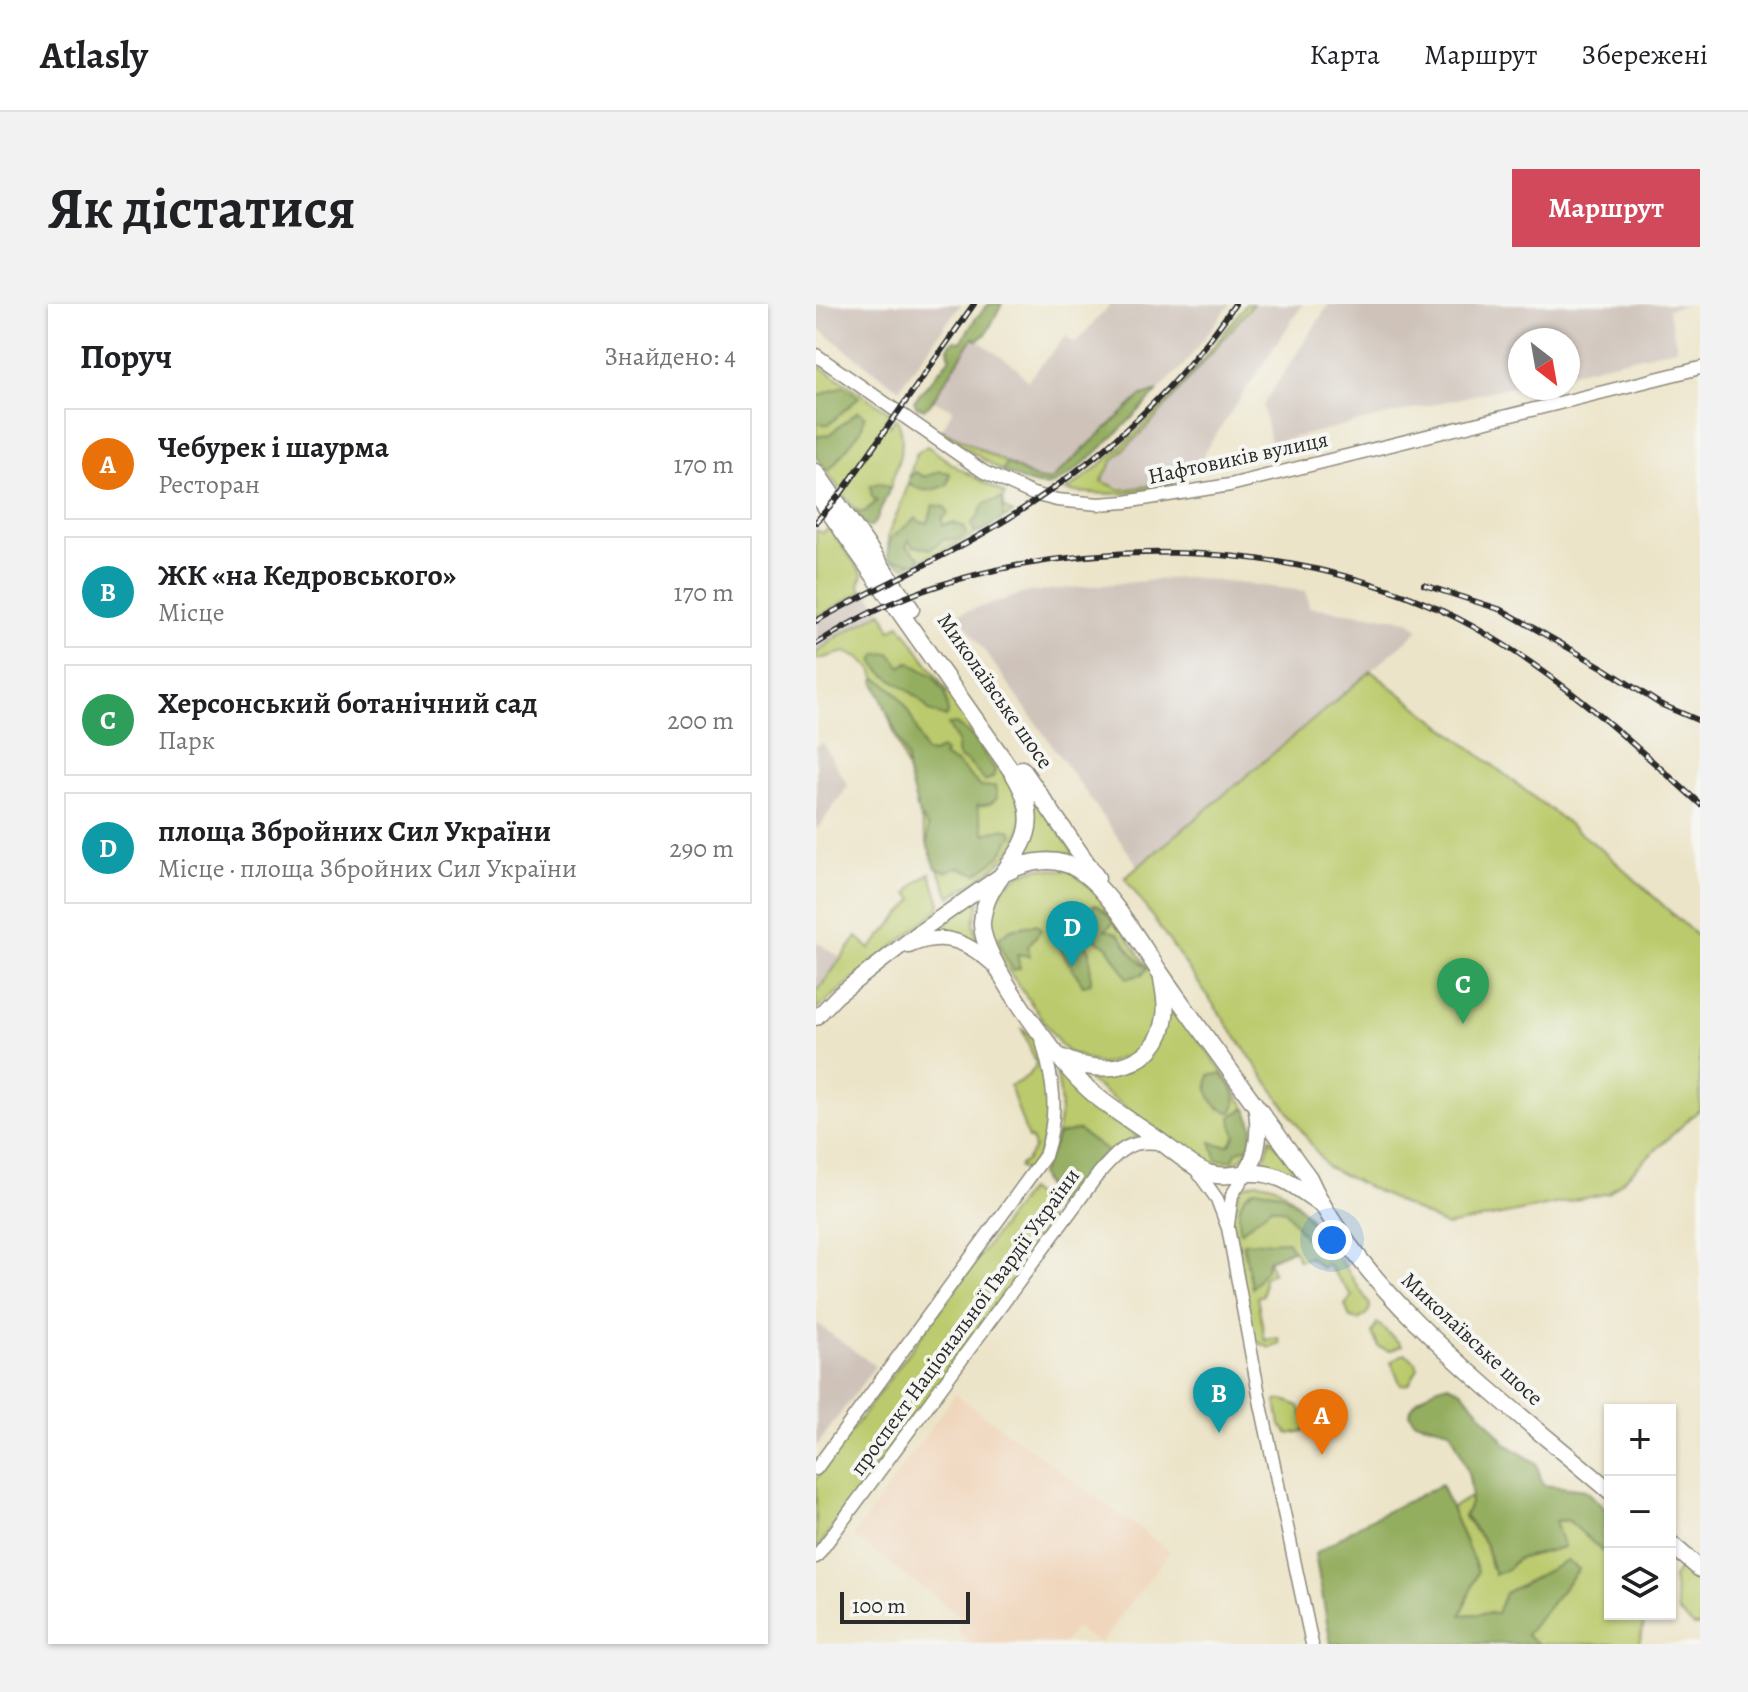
<!DOCTYPE html>
<html lang="uk">
<meta charset="utf-8">
<style>
body{margin:0;font-family:Alegreya,serif;background:#f2f2f2;color:#202124}
.controls{position:absolute;right:24px;bottom:24px;display:grid;overflow:hidden;border-radius:0px;box-shadow:0 2px 6px #0004}
.controls button{width:72px;height:72px;display:grid;place-items:center;padding:0;border:0;border-bottom:2px solid #e0e0e0;background:#fff;color:#202124;font:40px sans-serif}
.compass{position:absolute;left:692px;top:24px;width:72px;height:72px;border-radius:50%;background:#fff;box-shadow:0 2px 6px #0004;rotate:149deg}
.scale{position:absolute;left:24px;bottom:20px;width:130px;box-sizing:border-box;padding-left:8px;border:4px solid #2b2b2b;border-top:0;font-size:22px;line-height:28px;white-space:nowrap;color:#2b2b2b;-webkit-text-stroke:6px #f6f6f2;paint-order:stroke}
.you{position:absolute;left:516px;top:936px;width:28px;height:28px;margin:-20px;border:6px solid #fff;border-radius:50%;background:#1a73e8;box-shadow:0 0 0 12px #1a73e833}
.badge{display:grid;place-items:center;width:52px;height:52px;border-radius:50%;background:#d1495b;color:#fff;font-size:26px;font-weight:700}
.pin{position:absolute;translate:-50% -66px;filter:drop-shadow(0 2px 4px #0008)}
.pin::after{content:'';position:absolute;top:42px;width:28px;height:24px;background:inherit;clip-path:polygon(0 0,100% 0,50% 100%)}
.list{margin:0;padding:0;list-style:none}
h2{display:flex;justify-content:space-between;align-items:center;height:104px;margin:0;padding:0 32px;font-size:34px}
h2 small{font-size:26px;font-weight:400;color:#757577}
.list li{display:grid;grid-template-columns:52px 1fr auto;gap:24px;align-items:center;box-sizing:border-box;height:112px;margin:0 16px 16px;padding:0 16px;border:2px solid #e0e0e0;border-radius:0px}
.list b{display:block;font-size:30px;white-space:nowrap}
.list p{margin:0;font-size:26px;white-space:nowrap;color:#757577}
.list em{font-size:26px;font-style:normal;color:#757577}
.icon{flex:none;width:44px;height:44px;fill:none;stroke:currentColor;stroke-width:2;stroke-linecap:round;stroke-linejoin:round}
.map{position:relative;flex:none;width:884px;height:1340px;overflow:hidden;border-radius:0px}
header{display:flex;align-items:center;gap:48px;box-sizing:border-box;height:112px;padding:0 40px;background:#fff;border-bottom:2px solid #e0e0e0}
header strong{font-size:38px}
nav{display:flex;gap:44px;margin-inline-start:auto;font-size:28px}
.intro{display:flex;align-items:center;justify-content:space-between;box-sizing:border-box;height:192px;padding:0 48px}
h1{margin:0;font-size:56px}
.button{padding:20px 36px;border-radius:0px;background:#d1495b;color:#fff;font-size:28px;font-weight:700}
main{display:flex;gap:48px;padding:0 48px}
aside{flex:1;background:#fff;border-radius:0px;box-shadow:0 2px 6px #0004}
.map>svg:first-child{display:block}
.built{fill:#f0d6bc}
.industrial{fill:#cec2b9}
.green{fill:#bbca6c;stroke:#737a4c;stroke-width:2}
.forest{fill:#94ae60;stroke:#606c46;stroke-width:2}
.lines{fill:none;stroke-linecap:round;stroke-linejoin:round}
.tertiary-casing{stroke:#8c887a;stroke-width:15}
.secondary-casing{stroke:#8c887a;stroke-width:17}
.primary-casing{stroke:#8c887a;stroke-width:19}
.tertiary{stroke:#fff;stroke-width:12}
.secondary{stroke:#fff;stroke-width:14}
.primary{stroke:#fff;stroke-width:16}
.rail-casing{stroke:#2b2b2b;stroke-width:6}
.rail{stroke:#f6f6f2;stroke-width:3;stroke-dasharray:9;stroke-linecap:butt}
.labels{text-anchor:middle;dominant-baseline:central;stroke-width:8;stroke-linejoin:round;paint-order:stroke}
.street-label{font-size:22px;fill:#2b2b2b;stroke:#f6f6f2}
</style>
<header>
<strong>Atlasly</strong>
<nav><a>Карта</a><a>Маршрут</a><a>Збережені</a></nav>
</header>
<div class="intro"><h1>Як дістатися</h1><a class="button">Маршрут</a></div>
<main>
<aside>
<h2>Поруч<small>Знайдено: 4</small></h2>
<ul class="list">
<li><span class="badge" style="background:#e8710a">A</span><div><b>Чебурек і шаурма</b><p>Ресторан</p></div><em>170 m</em></li>
<li><span class="badge" style="background:#0f9aa8">B</span><div><b>ЖК «на Кедровського»</b><p>Місце</p></div><em>170 m</em></li>
<li><span class="badge" style="background:#2e9e5b">C</span><div><b>Херсонський ботанічний сад</b><p>Парк</p></div><em>200 m</em></li>
<li><span class="badge" style="background:#0f9aa8">D</span><div><b>площа Збройних Сил України</b><p>Місце · площа Збройних Сил України</p></div><em>290 m</em></li>
</ul>
</aside>
<div class="map">
<svg width="884" height="1340" viewBox="0 0 884 1340">
<rect width="100%" height="100%" fill="#f6f6f2"/>
<filter id="ink" filterUnits="userSpaceOnUse"><feTurbulence type="fractalNoise" baseFrequency=".0125" numOctaves="2"/><feDisplacementMap in="SourceGraphic" scale="16" xChannelSelector="R" yChannelSelector="G"/><feConvolveMatrix kernelMatrix="1 2 1 2 8 2 1 2 1" color-interpolation-filters="sRGB"/></filter>
<filter id="wash" filterUnits="userSpaceOnUse"><feTurbulence type="fractalNoise" baseFrequency=".006" numOctaves="4" result="noise"/><feDisplacementMap in="SourceGraphic" scale="32" xChannelSelector="R" yChannelSelector="G"/><feGaussianBlur stdDeviation="1.8" result="paint"/><feColorMatrix in="noise" values="0 0 0 0 0 0 0 0 0 0 0 0 0 0 0 0 0 1.4 0 .05"/><feComposite in="paint" operator="in"/></filter>
<g filter="url(#wash)">
<rect width="100%" height="100%" fill="#ece4c8"/>
<!-- built -->
<path class="built" d="M 139,1090 L 354,1247 L 284,1340 L 259,1324 L 247,1340 L 157,1340 L 143,1330 L 143,1311 L 37,1233 Z"/>
<!-- industrial -->
<path class="industrial" d="M 0,0 L 145,0 L 83,85 L 0,23 Z
M 295,0 L 414,0 L 367,62 L 342,87 L 324,93 L 234,177 L 221,175 L 126,126 L 137,105 L 116,96 L 158,34 L 200,63 L 211,77 L 250,32 L 259,39 Z
M 437,0 L 487,0 L 391,144 L 384,159 L 372,173 L 354,180 L 313,185 L 284,177 L 298,155 L 337,117 Z
M 513,0 L 873,0 L 852,5 L 861,44 L 752,69 L 752,36 L 704,36 L 704,80 L 454,139 L 447,101 Z
M 371,273 L 490,287 L 493,303 L 592,316 L 603,326 L 323,563 L 142,310 L 212,288 Z
M 50,285 L 66,308 L 21,333 L 0,349 L 0,314 Z
M 7,439 L 32,482 L 0,527 L 0,442 Z
M 0,637 L 25,654 L 0,688 Z
M 0,1019 L 59,1062 L 0,1143 Z"/>
<!-- green -->
<path class="green" d="M 430,0 L 437,0 L 337,117 L 298,155 L 285,177 L 304,185 L 313,185 L 363,178 C 330,192 285,191 250,187 C 321,137 378,69 430,0 Z
M 0,60 L 75,109 L 69,118 L 74,122 L 80,114 C 94,135 80,162 74,184 L 63,179 L 61,197 L 47,209 L 38,205 L 0,153 Z
M 126,126 L 191,159 L 186,167 L 128,131 Z
M 111,142 L 142,164 L 189,190 L 187,194 L 189,205 L 197,209 L 139,241 L 89,263 L 72,254 L 72,232 L 93,179 C 107,190 116,187 131,181 L 134,174 L 118,170 L 109,173 L 99,168 L 93,174 L 100,150 Z
M 13,224 L 47,271 L 43,280 L 46,287 L 0,314 L 0,226 L 7,229 Z
M 66,308 L 75,326 L 84,320 L 199,484 C 201,494 206,505 206,515 C 203,555 163,575 134,593 L 112,542 L 91,466 L 56,365 L 43,353 L 29,348 L 0,356 L 0,349 L 21,333 Z
M 555,367 L 790,549 L 884,635 L 884,805 L 793,889 L 631,922 L 511,863 L 309,574 Z
M 217,490 L 259,551 L 235,547 L 207,552 Z
M 222,564 L 254,567 L 280,588 L 339,674 L 347,707 L 329,746 L 285,761 L 252,748 L 244,740 L 182,652 L 174,625 L 179,596 L 187,584 L 205,570 Z
M 114,569 L 124,599 L 123,605 L 0,706 L 0,689 L 41,633 L 54,645 L 98,595 L 92,589 L 98,581 Z
M 165,591 L 158,619 L 161,636 L 158,638 L 118,628 L 117,626 Z
M 358,701 C 372,722 430,796 434,814 C 436,828 437,845 426,854 C 410,867 396,863 380,855 L 271,775 L 267,768 L 289,771 L 312,767 Z
M 206,725 C 236,740 241,848 210,866 L 203,864 L 204,861 L 210,857 L 218,844 L 215,834 L 212,835 L 194,782 C 204,778 218,770 220,759 Z
M 243,767 L 258,783 L 322,832 L 297,845 L 247,909 L 239,902 L 224,871 C 243,836 250,806 240,768 Z
M 454,834 L 486,872 L 482,875 L 470,868 L 445,863 L 443,859 L 451,848 Z
M 440,878 C 449,879 457,880 464,885 C 492,903 535,971 554,1001 C 554,1009 548,1012 542,1016 L 534,1014 L 529,1001 L 536,992 L 511,960 L 506,964 L 493,953 L 483,957 L 477,945 L 452,956 L 457,968 L 448,974 L 447,991 L 441,993 L 449,1036 L 463,1034 L 464,1040 L 454,1044 L 441,1038 L 437,1033 L 415,911 L 425,883 Z
M 212,886 L 225,896 L 235,926 L 0,1246 L 0,1175 Z
M 561,1019 L 586,1041 L 574,1047 L 563,1043 L 556,1029 Z
M 589,1049 L 600,1058 L 602,1064 L 593,1080 L 585,1081 L 575,1058 Z
M 468,1096 L 483,1102 L 491,1120 L 487,1127 L 473,1130 L 464,1121 L 460,1097 Z
M 654,1193 L 655,1199 L 648,1213 L 669,1239 L 675,1264 L 693,1264 L 701,1255 L 748,1243 L 738,1217 L 752,1216 L 794,1254 L 794,1310 L 830,1310 L 823,1340 L 723,1340 L 709,1331 L 762,1266 L 682,1309 L 645,1311 L 662,1267 L 635,1204 Z
M 862,1266 L 866,1266 L 884,1281 L 884,1322 L 878,1322 L 862,1308 L 857,1274 Z"/>
<!-- forest -->
<path class="forest" d="M 173,0 L 186,0 L 170,30 L 161,36 L 157,34 L 113,102 L 108,105 L 100,102 L 98,97 L 134,54 L 132,44 L 137,37 L 145,38 L 160,14 Z
M 27,82 L 43,93 L 13,120 L 0,120 L 0,93 Z
M 342,87 C 323,107 258,176 234,181 C 218,184 200,173 186,167 L 191,159 L 221,175 L 234,177 L 324,93 Z
M 42,107 L 49,112 L 45,126 L 12,168 L 0,153 L 0,133 L 14,130 Z
M 124,167 L 134,169 L 131,181 C 116,187 107,190 93,179 L 93,174 L 99,168 L 109,173 Z
M 63,179 L 74,184 L 60,217 L 54,223 L 49,222 L 38,205 L 47,209 L 61,197 L 56,193 L 54,182 Z
M 187,194 L 187,215 L 162,229 L 158,227 L 155,220 L 161,214 L 168,200 Z
M 117,201 L 129,203 L 132,210 L 126,215 L 127,221 L 137,219 L 148,223 L 150,230 L 140,236 L 129,235 L 115,245 L 97,242 L 93,236 L 90,242 L 104,253 L 101,260 L 72,254 L 74,235 L 100,214 L 104,218 L 112,219 Z
M 74,349 L 85,363 L 92,358 L 117,372 L 129,389 L 132,410 L 130,413 L 113,407 C 100,384 69,379 57,356 L 61,350 Z
M 60,374 C 90,389 98,419 109,448 L 117,449 L 125,445 L 129,449 L 127,452 L 142,460 L 165,483 L 179,482 L 181,494 L 174,500 L 161,502 L 169,530 L 188,524 L 195,527 L 197,531 L 183,553 L 161,570 L 141,563 L 130,568 L 120,564 L 112,542 L 112,523 L 103,510 L 91,466 L 91,455 L 58,377 Z
M 140,420 L 157,433 L 179,466 L 177,473 L 169,477 L 152,458 L 143,454 L 141,448 L 142,438 L 132,421 Z
M 277,601 L 281,601 L 299,617 L 289,626 C 307,628 305,636 315,648 C 319,654 326,659 331,664 L 326,671 L 311,674 L 292,643 L 276,633 L 279,610 Z
M 221,620 L 225,626 L 212,642 L 214,652 L 201,650 L 204,664 L 197,666 L 186,647 L 183,634 L 195,625 Z
M 236,624 L 249,626 L 253,632 L 269,638 L 274,648 L 275,679 L 267,681 L 236,631 Z
M 406,770 C 414,782 426,794 416,808 C 397,806 388,790 393,771 Z
M 430,804 L 437,823 L 435,842 L 420,848 L 417,856 L 401,856 L 395,838 L 403,841 L 413,841 L 420,831 L 416,821 L 415,812 Z
M 262,826 L 293,849 L 247,909 L 224,871 L 242,831 Z
M 440,885 L 465,889 L 482,901 L 516,946 L 507,953 L 494,941 L 469,906 L 455,903 L 425,928 C 421,911 421,892 440,885 Z
M 472,937 L 476,946 L 452,956 L 450,965 L 436,984 L 427,939 Z
M 632,1080 L 646,1086 L 690,1140 L 720,1159 L 727,1181 L 770,1186 L 794,1210 L 794,1254 L 752,1216 L 739,1217 L 748,1243 L 701,1255 L 693,1264 L 679,1271 L 669,1239 L 648,1212 C 666,1188 645,1150 634,1126 L 598,1117 L 593,1109 C 599,1094 616,1084 632,1080 Z
M 625,1181 L 662,1267 L 645,1311 L 681,1309 L 689,1289 L 751,1257 L 763,1265 L 710,1331 L 723,1340 L 515,1340 L 499,1250 L 545,1220 Z"/>
</g>
<g filter="url(#ink)">
<g class="lines">
<!-- tertiary casing -->
<g class="tertiary-casing">
<path id="tertiary" d="M 0,51 L 168,168 L 217,190 L 241,196 L 283,200 L 309,198 L 414,181 L 884,64
M 381,867 L 401,895 L 412,924 L 444,1096 L 496,1340
M 412,921 L 416,891 L 430,869
M 0,1165 L 229,852 C 243,808 238,780 226,737
M 0,1253 L 283,869 C 303,846 314,834 347,840"/>
</g>
<!-- secondary casing -->
<g class="secondary-casing">
<path id="secondary" d="M 93,642 C 127,626 152,638 178,661
M 0,714 L 21,692 L 102,629 L 185,571"/>
</g>
<!-- primary casing -->
<g class="primary-casing">
<path id="primary" d="M 0,168 L 95,305
M 0,189 L 197,469 C 244,545 171,558 166,618 C 163,653 241,756 268,781 C 289,802 317,818 341,835 C 358,847 374,862 392,869 C 406,874 420,870 435,869 C 465,868 481,884 505,900
M 206,465 L 281,574
M 191,568 C 213,557 239,552 261,565 C 292,583 325,641 345,670 C 393,739 443,806 493,874 C 547,994 695,1102 794,1187
M 247,754 C 287,774 343,764 349,712 C 351,700 348,687 346,675
M 430,869 C 443,850 444,828 441,806
M 854,1239 L 884,1265"/>
</g>
<!-- tertiary -->
<use href="#tertiary" class="tertiary"/>
<!-- secondary -->
<use href="#secondary" class="secondary"/>
<!-- primary -->
<use href="#primary" class="primary"/>
<!-- rail casing -->
<g class="rail-casing">
<path id="rail" d="M 0,218 L 26,188 L 158,0
M 608,281 L 686,306 L 786,363 L 844,400 L 884,417
M 0,317 C 57,285 117,259 173,226 C 270,169 356,93 419,0
M 0,340 C 19,328 38,317 58,307 C 231,225 488,229 656,322 C 741,369 812,435 884,500"/>
</g>
<!-- rail -->
<use href="#rail" class="rail"/>
</g>
</g>
<g class="labels">
<!-- street labels -->
<g class="street-label">
<text transform="translate(422 154) rotate(-12)">Нафтовиків вулиця</text>
<text transform="translate(179 387) rotate(55)">Миколаївське шосе</text>
<text transform="translate(149 1018) rotate(-54)">проспект Національної Гвардії України</text>
<text transform="translate(656 1035) rotate(43)">Миколаївське шосе</text>
</g>
</g>
</svg>
<div class="controls">
<button>+</button>
<button>−</button>
<button><svg class="icon" aria-label="layers" viewBox="0 0 24 24"><path d="M12 4l9 5-9 5-9-5zM3 14l9 5 9-5"/></svg></button>
</div>
<svg class="compass" viewBox="-18 -18 36 36"><path d="M0-13l5 13h-10z" fill="#e53935"/><path d="M0 13l5-13h-10z" fill="#757577"/></svg>
<div class="scale">100 m</div>
<div class="you"></div>
<div class="pin badge" style="left:506px;top:1151px;background:#e8710a">A</div>
<div class="pin badge" style="left:403px;top:1129px;background:#0f9aa8">B</div>
<div class="pin badge" style="left:647px;top:720px;background:#2e9e5b">C</div>
<div class="pin badge" style="left:256px;top:663px;background:#0f9aa8">D</div>
</div>
</main>
